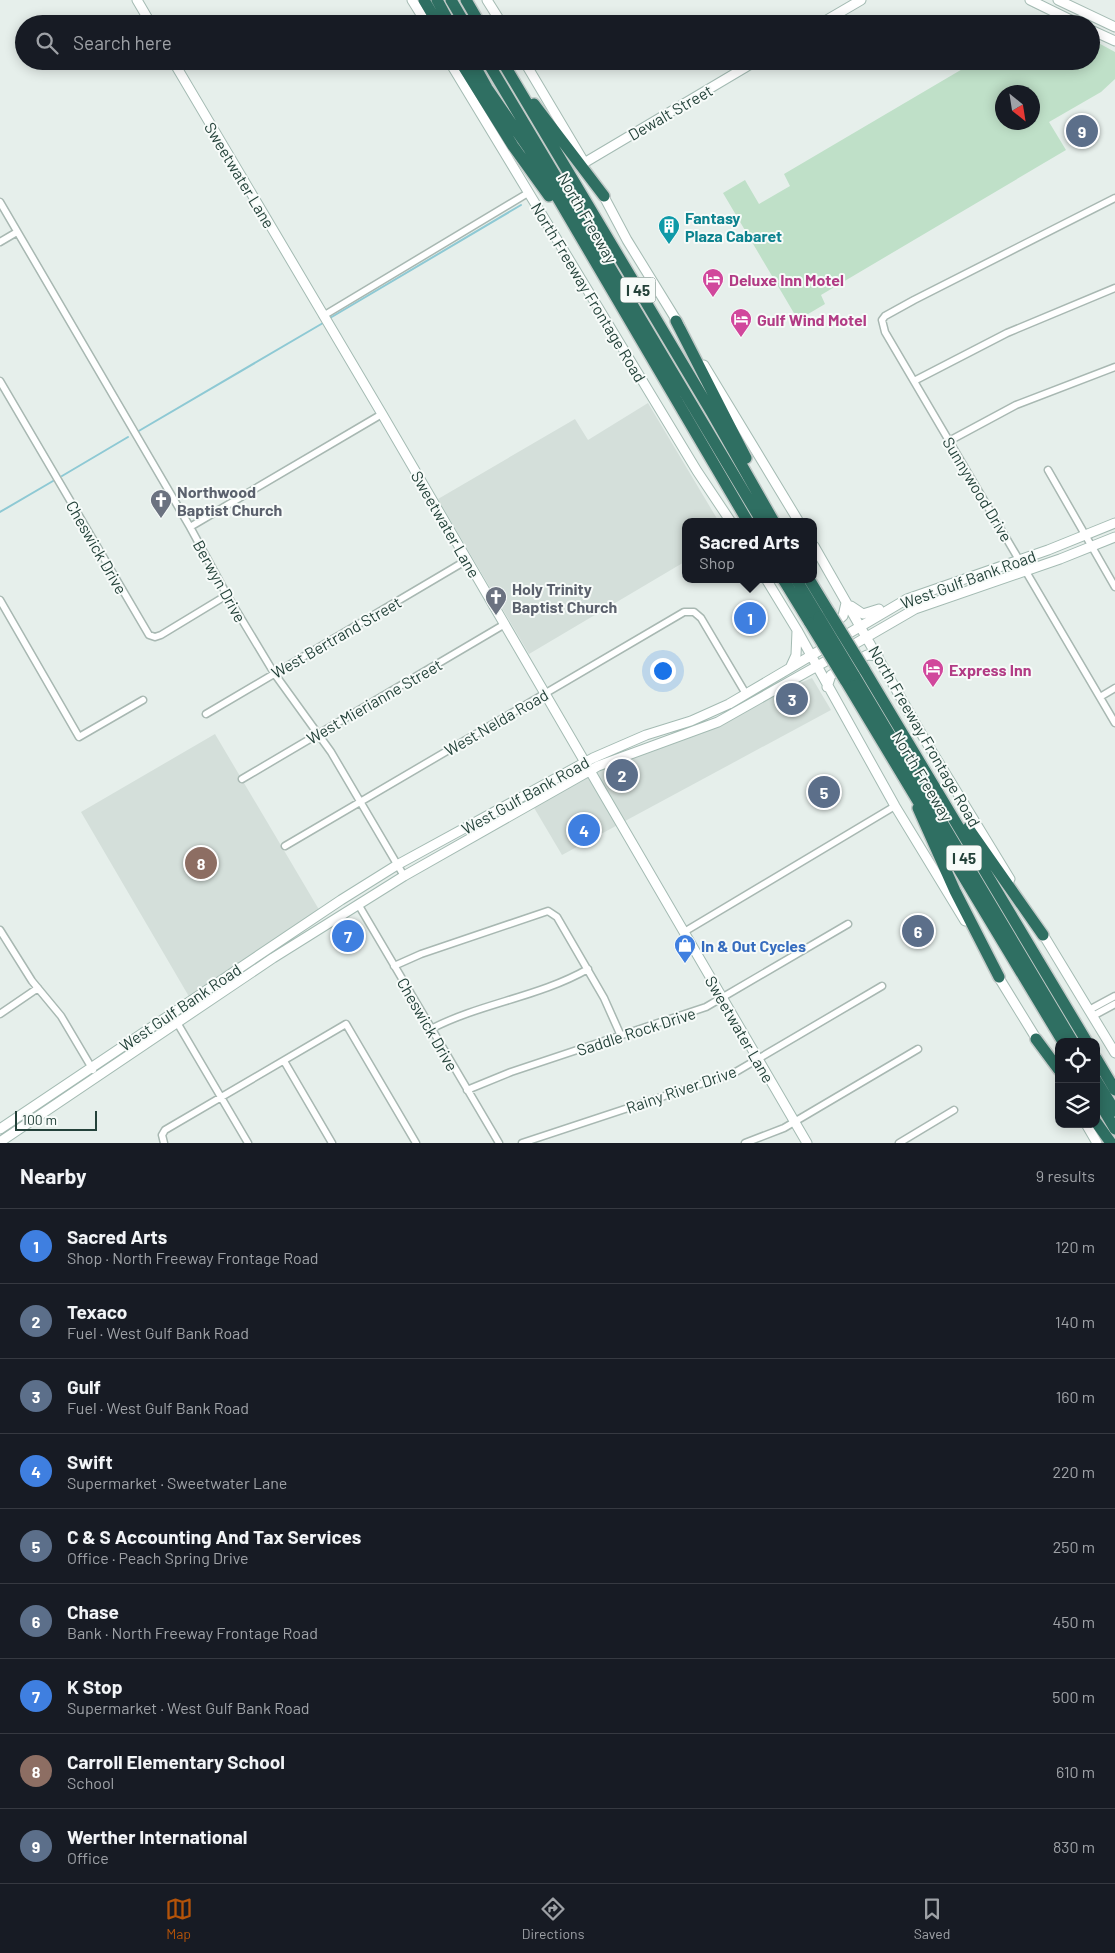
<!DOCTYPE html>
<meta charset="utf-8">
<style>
body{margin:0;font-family:Barlow,sans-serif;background:#20242c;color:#f1f3f6}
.controls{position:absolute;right:15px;bottom:15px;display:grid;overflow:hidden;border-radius:10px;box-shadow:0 2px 12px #0003}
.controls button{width:45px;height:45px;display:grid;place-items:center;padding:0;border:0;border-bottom:1px solid #363941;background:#171b24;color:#f1f3f6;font:25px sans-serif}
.compass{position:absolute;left:995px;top:85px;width:45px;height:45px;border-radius:50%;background:#171b24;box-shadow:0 2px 12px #0003;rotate:150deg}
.scale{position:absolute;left:15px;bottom:12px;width:82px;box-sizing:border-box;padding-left:5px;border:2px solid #24423a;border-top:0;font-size:14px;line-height:18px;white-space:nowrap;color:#24423a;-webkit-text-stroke:4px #f7fbf9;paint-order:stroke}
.you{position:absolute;left:662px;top:670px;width:18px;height:18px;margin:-12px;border:4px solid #fff;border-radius:50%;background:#1a73e8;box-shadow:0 0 0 8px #1a73e833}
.badge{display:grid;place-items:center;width:32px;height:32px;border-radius:50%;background:#b45309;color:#fff;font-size:16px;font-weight:700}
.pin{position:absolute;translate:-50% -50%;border:2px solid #fff;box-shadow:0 1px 5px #0006}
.popup{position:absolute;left:682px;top:518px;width:135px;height:65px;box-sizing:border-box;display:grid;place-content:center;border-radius:10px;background:#171b24;filter:drop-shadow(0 1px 4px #0005);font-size:16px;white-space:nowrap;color:#9ea1a6}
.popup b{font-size:19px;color:#f1f3f6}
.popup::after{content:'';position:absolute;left:50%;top:100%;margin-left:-10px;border:10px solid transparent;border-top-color:#171b24}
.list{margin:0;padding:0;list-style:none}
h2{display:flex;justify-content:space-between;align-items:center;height:65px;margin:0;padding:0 20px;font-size:21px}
h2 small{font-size:16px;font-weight:400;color:#9ea1a6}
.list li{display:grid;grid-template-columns:32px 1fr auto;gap:15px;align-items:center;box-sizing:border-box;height:75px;padding:0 20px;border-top:1px solid #363941}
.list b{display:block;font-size:19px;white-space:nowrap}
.list p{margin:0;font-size:16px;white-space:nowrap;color:#9ea1a6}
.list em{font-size:16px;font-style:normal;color:#9ea1a6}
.icon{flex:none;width:28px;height:28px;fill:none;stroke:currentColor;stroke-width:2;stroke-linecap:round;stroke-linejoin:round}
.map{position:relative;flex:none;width:1115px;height:1143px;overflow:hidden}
.search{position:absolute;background:#171b24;box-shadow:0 2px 12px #0003;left:15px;right:15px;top:15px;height:55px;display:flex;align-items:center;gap:12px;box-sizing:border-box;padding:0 18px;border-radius:28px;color:#9ea1a6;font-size:19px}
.sheet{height:740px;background:#171b24}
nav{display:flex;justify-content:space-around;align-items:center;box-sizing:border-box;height:70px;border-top:1px solid #363941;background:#171b24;font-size:14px;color:#9ea1a6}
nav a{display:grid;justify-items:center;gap:2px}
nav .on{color:#b45309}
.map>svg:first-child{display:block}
.built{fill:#d4dfda}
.green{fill:#bfe0c8;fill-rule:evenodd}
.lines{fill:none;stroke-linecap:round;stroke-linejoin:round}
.stream{stroke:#8ec9d4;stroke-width:2}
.street-casing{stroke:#a8b8b2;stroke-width:9}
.secondary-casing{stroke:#a4bbb3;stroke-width:11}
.highway-casing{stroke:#c2cac8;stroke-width:14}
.street{stroke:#fff;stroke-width:6}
.secondary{stroke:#fff;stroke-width:9}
.highway{stroke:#2f6f62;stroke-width:11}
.highway-bridge-casing{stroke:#c2cac8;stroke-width:14;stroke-linecap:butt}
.highway-bridge{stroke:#2f6f62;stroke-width:11}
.labels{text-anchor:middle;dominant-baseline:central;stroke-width:4;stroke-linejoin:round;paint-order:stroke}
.shield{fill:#f7fbf9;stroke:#637a73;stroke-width:1}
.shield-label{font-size:15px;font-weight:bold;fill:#24423a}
.street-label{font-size:16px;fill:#24423a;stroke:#f7fbf9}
.culture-label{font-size:16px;font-weight:bold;fill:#0d838f;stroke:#f7fbf9;text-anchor:start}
.hotel-label{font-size:16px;font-weight:bold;fill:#b23c85;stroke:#f7fbf9;text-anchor:start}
.worship-label{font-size:16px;font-weight:bold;fill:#5b616d;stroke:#f7fbf9;text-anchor:start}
.shop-label{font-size:16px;font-weight:bold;fill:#366cbe;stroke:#f7fbf9;text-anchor:start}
</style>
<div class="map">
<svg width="1115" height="1143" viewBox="0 0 1115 1143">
<rect width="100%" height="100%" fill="#e6efeb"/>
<!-- built -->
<path class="built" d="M 648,403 L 719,522 L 686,522 L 686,561 L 529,654 L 438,499 L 575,419 L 588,440 Z
M 812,678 L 831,710 L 562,855 L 533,806 L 607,763 Z
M 215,734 L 321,913 L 191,1000 L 81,812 Z"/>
<!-- green -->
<path class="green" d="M 1091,39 L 1115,52 L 1115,79 L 1101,92 L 1049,122 L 1066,150 L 821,295 L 825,304 L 798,320 L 723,193 L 745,180 L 759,204 L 790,186 L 784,174 L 976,61 L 1091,61 ZM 1002,92 L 1032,92 L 1032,122 L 1002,122 Z"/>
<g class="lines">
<!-- stream -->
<path class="stream" d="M 330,318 L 521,205
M 137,432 L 323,323
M 62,476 L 128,437
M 0,512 L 53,481"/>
<!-- street casing -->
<g class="street-casing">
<path id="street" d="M 1115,198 L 914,300 L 885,316 L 882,320 L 885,332 L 1115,723
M 0,202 L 190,527 L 227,595 L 274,673 L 331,752 L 404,876
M 0,242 L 17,232
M 323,316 L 528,193
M 0,381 L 149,635 L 155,637 L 161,635 L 227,595
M 914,381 L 1007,333 L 1115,288
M 949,441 L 1016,405 L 1115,367
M 1048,470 L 1115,587
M 190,527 L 382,414
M 0,600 L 79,737 L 143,700
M 1100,697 L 1115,688
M 206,714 L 467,560
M 242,779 L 505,624
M 285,846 L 684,612 L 694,612 L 701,618 L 746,694
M 358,904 L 499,1143
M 0,930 L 32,981 L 61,1016 L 93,1070
M 684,932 L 895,806
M 394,966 L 421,954 L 548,911 L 557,917 L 604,998 L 621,1036
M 1089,1010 L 1115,996
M 0,1014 L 38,988
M 172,1014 L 248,1143
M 1093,1016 L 1115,1004
M 431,1029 C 481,1003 539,997 588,969
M 284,1061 L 332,1143
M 467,1090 L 511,1072 L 706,1007 L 848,924
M 164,1143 L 162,1135 L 165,1130 L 346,1024 L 416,1143
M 522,1143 L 734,1073 L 882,986
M 745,1143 L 784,1128 L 918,1049
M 899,1143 L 954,1110"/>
</g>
<!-- secondary casing -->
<g class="secondary-casing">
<path id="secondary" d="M 137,0 L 151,24
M 412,0 L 427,24
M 487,0 L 502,24
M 1030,0 L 1079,24
M 1058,0 L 1115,27
M 820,24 L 861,0
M 1091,30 L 1115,41
M 173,61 L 382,414 L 807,1143
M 449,61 L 697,471 L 731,522
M 524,61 L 584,162
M 584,163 L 756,61
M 601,191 L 627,240 L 680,326
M 704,365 L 799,522
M 814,546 L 925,740 L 1010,879
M 766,579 L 797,630 L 895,806 L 965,921
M 851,606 L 863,614 L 879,609
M 832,626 L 843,616 L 846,603
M 846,649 L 915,609 L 1060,559 L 1115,537
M 791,666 L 796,655 L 797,631
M 827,687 L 831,675 L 867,655 L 878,656
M 1041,931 L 1115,1053
M 996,973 L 1039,1043
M 1086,1124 L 1097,1143
M 0,1129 L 341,900 L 397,865 L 593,758 L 646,735 L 691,721 L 729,704 L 907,599 L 1048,550 L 1115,523
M 0,1142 L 273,958 L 404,876 L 598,766 L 718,722 L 835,656"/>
</g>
<!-- highway casing -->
<g class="highway-casing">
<path id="highway" d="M 424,0 L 438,24
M 437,0 L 450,24
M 451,0 L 465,24
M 466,0 L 480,24
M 460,61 L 513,146 L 549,196
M 472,61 L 487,88 L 529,149 L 748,522
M 487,61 L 762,522
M 502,61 L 712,413 L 774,522
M 534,104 L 604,196
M 676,321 L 746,458
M 783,579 L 810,623
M 796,579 L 819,617
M 809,579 L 829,612
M 864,669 L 1087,1042
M 854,675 L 1073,1042
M 845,680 L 1063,1042
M 918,808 L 955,891 L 999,977
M 968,828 L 1043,935
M 1036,1039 L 1059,1070
M 1096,1058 L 1115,1090
M 1096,1080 L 1115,1111
M 1096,1097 L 1115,1129
M 1096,1122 L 1111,1143"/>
</g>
<!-- street -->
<use href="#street" class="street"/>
<!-- secondary -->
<use href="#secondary" class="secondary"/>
<!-- highway -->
<use href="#highway" class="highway"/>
<!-- highway-bridge casing -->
<g class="highway-bridge-casing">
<path id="highway-bridge" d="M 829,612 L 864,669
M 819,617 L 854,675
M 810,623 L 845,680"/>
</g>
<!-- highway-bridge -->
<use href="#highway-bridge" class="highway-bridge"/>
</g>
<!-- icons -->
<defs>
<g id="building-pin" transform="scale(1.125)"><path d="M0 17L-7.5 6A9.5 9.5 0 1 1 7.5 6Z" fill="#0f9aa8" stroke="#f7fbf9"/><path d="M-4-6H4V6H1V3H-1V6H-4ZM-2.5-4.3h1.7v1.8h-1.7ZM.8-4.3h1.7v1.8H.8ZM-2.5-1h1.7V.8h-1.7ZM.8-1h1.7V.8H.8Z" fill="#fff"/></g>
<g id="hotel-pin" transform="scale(1.125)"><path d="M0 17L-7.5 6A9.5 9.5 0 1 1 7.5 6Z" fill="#d1479c" stroke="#f7fbf9"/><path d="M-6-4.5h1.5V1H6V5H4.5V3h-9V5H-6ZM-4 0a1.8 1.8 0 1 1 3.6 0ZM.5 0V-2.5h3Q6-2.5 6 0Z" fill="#fff"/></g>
<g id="church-pin" transform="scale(1.125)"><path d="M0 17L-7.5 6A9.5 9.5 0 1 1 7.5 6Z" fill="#6b7280" stroke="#f7fbf9"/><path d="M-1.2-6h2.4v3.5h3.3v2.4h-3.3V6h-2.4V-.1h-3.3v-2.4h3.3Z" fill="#fff"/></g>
<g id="shop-pin" transform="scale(1.125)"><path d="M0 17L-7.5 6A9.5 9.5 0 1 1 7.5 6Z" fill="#3f7fe0" stroke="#f7fbf9"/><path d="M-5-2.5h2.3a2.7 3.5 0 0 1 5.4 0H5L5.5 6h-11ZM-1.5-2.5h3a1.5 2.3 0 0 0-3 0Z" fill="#fff"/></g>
</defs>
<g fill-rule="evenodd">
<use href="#building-pin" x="669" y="226"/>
<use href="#hotel-pin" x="713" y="279"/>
<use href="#hotel-pin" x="741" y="319"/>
<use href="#church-pin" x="161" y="500"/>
<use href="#church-pin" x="496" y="597"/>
<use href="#hotel-pin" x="933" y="669"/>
<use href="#shop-pin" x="685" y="945"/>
</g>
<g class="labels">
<!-- shield labels -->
<g class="shield">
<rect x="620.5" y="277.5" width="35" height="25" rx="4"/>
<rect x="946.5" y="845.5" width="35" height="25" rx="4"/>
</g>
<g class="shield-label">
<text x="638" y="290">I 45</text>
<text x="964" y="858">I 45</text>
</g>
<!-- street labels -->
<g class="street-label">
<text transform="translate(670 112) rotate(-30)">Dewalt Street</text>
<text transform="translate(240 175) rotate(59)">Sweetwater Lane</text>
<text transform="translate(588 218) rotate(60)">North Freeway</text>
<text transform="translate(589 292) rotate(59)">North Freeway Frontage Road</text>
<text transform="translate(978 489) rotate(59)">Sunnywood Drive</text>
<text transform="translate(446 524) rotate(60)">Sweetwater Lane</text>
<text transform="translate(97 547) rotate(60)">Cheswick Drive</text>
<text transform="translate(968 579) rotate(-20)">West Gulf Bank Road</text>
<text transform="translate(220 581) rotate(61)">Berwyn Drive</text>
<text transform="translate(336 637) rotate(-30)">West Bertrand Street</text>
<text transform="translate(374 701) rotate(-30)">West Mierianne Street</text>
<text transform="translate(496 722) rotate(-30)">West Nelda Road</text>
<text transform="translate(925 736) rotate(60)">North Freeway Frontage Road</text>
<text transform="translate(923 776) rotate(59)">North Freeway</text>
<text transform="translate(525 795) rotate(-29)">West Gulf Bank Road</text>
<text transform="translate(180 1007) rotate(-34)">West Gulf Bank Road</text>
<text transform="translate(428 1024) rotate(60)">Cheswick Drive</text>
<text transform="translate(740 1029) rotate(60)">Sweetwater Lane</text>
<text transform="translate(636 1031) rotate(-18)">Saddle Rock Drive</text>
<text transform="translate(681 1089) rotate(-19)">Rainy River Drive</text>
</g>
<!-- culture labels -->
<g class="culture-label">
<text x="685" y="217">Fantasy<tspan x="685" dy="18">Plaza Cabaret</tspan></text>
</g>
<!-- hotel labels -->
<g class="hotel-label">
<text x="729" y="279">Deluxe Inn Motel</text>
<text x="757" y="319">Gulf Wind Motel</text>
<text x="949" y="669">Express Inn</text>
</g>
<!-- worship labels -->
<g class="worship-label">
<text x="177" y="491">Northwood<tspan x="177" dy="18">Baptist Church</tspan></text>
<text x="512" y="588">Holy Trinity<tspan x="512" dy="18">Baptist Church</tspan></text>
</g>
<!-- shop labels -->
<g class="shop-label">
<text x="701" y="945">In &amp; Out Cycles</text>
</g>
</g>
</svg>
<div class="controls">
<button><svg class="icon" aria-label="locate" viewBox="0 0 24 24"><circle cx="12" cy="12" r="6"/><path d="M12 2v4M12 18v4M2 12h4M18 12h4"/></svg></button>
<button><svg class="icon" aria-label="layers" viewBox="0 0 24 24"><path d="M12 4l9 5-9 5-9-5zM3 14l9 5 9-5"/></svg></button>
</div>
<svg class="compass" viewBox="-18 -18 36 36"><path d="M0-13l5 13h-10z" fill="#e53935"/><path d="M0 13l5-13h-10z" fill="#9ea1a6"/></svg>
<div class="scale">100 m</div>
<div class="you"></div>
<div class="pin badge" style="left:750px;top:618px;background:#3f7fe0">1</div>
<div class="popup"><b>Sacred Arts</b>Shop</div>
<div class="pin badge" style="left:622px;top:775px;background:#5c6f8a">2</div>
<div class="pin badge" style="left:792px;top:699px;background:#5c6f8a">3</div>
<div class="pin badge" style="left:584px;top:830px;background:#3f7fe0">4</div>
<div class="pin badge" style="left:824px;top:792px;background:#5c6f8a">5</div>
<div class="pin badge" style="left:918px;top:931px;background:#5c6f8a">6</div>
<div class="pin badge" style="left:348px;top:936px;background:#3f7fe0">7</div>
<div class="pin badge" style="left:201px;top:863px;background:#8d6e63">8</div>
<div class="pin badge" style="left:1082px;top:131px;background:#5c6f8a">9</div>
<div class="search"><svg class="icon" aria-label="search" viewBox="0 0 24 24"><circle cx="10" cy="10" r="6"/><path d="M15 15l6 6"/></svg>Search here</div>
</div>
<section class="sheet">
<h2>Nearby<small>9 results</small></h2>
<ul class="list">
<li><span class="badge" style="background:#3f7fe0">1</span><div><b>Sacred Arts</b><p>Shop · North Freeway Frontage Road</p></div><em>120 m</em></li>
<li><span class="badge" style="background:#5c6f8a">2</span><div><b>Texaco</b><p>Fuel · West Gulf Bank Road</p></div><em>140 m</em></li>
<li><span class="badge" style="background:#5c6f8a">3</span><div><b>Gulf</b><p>Fuel · West Gulf Bank Road</p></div><em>160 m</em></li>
<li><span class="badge" style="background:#3f7fe0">4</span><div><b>Swift</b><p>Supermarket · Sweetwater Lane</p></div><em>220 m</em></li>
<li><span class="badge" style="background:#5c6f8a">5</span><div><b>C &amp; S Accounting And Tax Services</b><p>Office · Peach Spring Drive</p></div><em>250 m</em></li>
<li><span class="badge" style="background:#5c6f8a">6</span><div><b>Chase</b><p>Bank · North Freeway Frontage Road</p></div><em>450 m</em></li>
<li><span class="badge" style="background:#3f7fe0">7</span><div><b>K Stop</b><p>Supermarket · West Gulf Bank Road</p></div><em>500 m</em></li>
<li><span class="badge" style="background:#8d6e63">8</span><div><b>Carroll Elementary School</b><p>School</p></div><em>610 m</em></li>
<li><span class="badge" style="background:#5c6f8a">9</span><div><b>Werther International</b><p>Office</p></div><em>830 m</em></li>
</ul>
</section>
<nav>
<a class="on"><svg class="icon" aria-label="map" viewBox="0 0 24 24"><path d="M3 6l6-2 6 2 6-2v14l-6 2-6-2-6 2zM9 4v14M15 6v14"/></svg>Map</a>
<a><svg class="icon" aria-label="directions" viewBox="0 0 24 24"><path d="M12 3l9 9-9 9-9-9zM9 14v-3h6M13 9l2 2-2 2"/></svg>Directions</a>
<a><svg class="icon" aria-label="saved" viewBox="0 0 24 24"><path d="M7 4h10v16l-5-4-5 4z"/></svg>Saved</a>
</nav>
